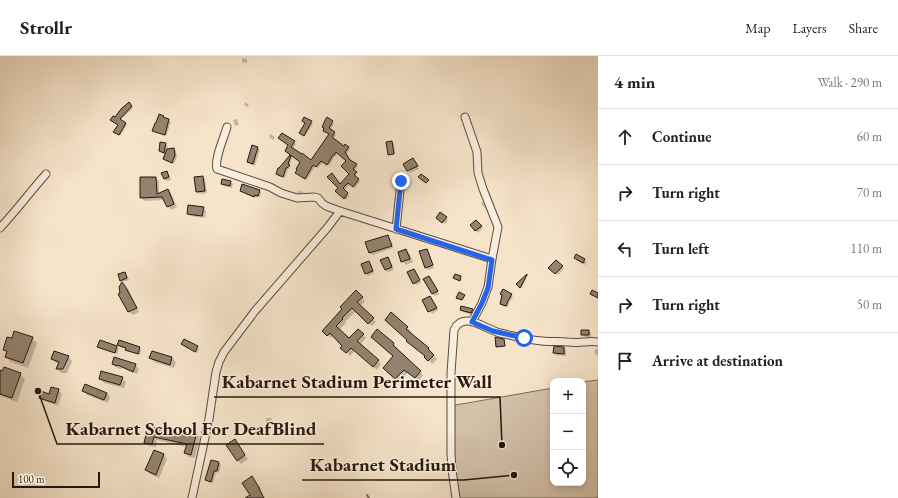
<!DOCTYPE html>
<meta charset="utf-8">
<style>
body{margin:0;font-family:"EB Garamond",serif;background:#f2f2f2;color:#222}
.controls{position:absolute;right:12px;bottom:12px;display:grid;overflow:hidden;border-radius:8px;box-shadow:0 2px 6px #0003}
.controls button{width:36px;height:36px;display:grid;place-items:center;padding:0;border:0;border-bottom:1px solid #e0e0e0;background:#fff;color:#222;font:20px sans-serif}
.scale{position:absolute;left:12px;bottom:10px;width:88px;box-sizing:border-box;padding-left:4px;border:2px solid #27180d;border-top:0;font-size:11px;line-height:14px;white-space:nowrap;color:#27180d;-webkit-text-stroke:3px #f9eddd;paint-order:stroke}
.stop{position:absolute;width:12px;height:12px;margin:-9px;border:3px solid #2563eb;border-radius:50%;background:#fff}
.stop.end{background:#2563eb;border-color:#fff;box-shadow:0 1px 4px #0008}
.list{margin:0;padding:0;list-style:none}
h2{display:flex;justify-content:space-between;align-items:center;height:52px;margin:0;padding:0 16px;font-size:17px}
h2 small{font-size:13px;font-weight:400;color:#767676}
.list li{display:grid;grid-template-columns:26px 1fr auto;gap:12px;align-items:center;box-sizing:border-box;height:56px;padding:0 16px;border-top:1px solid #e0e0e0}
.list b{display:block;font-size:15px;white-space:nowrap}
.list em{font-size:13px;font-style:normal;color:#767676}
.icon{flex:none;width:22px;height:22px;fill:none;stroke:currentColor;stroke-width:2;stroke-linecap:round;stroke-linejoin:round}
.map{position:relative;flex:none;width:598px;height:442px;overflow:hidden}
header{display:flex;align-items:center;gap:24px;box-sizing:border-box;height:56px;padding:0 20px;background:#fff;border-bottom:1px solid #e0e0e0}
header strong{font-size:19px}
nav{display:flex;gap:22px;margin-inline-start:auto;font-size:14px}
main{display:flex}
aside{flex:1;background:#fff}
.map>svg:first-child{display:block}
.green{fill:#d3c1aa;stroke:#7d6c5c}
.shadow{fill:#0003}
.lines{fill:none;stroke-linecap:round;stroke-linejoin:round}
.stream{stroke:#796958;stroke-width:2}
.building{fill:#93826f;stroke:#27180d}
.minor-casing{stroke:#5b4b3c;stroke-width:9}
.minor{stroke:#f9eddd;stroke-width:7}
.route{stroke:#2563eb;stroke-width:5}
.leader{fill:none;stroke:#27180d;stroke-width:1.5}
.callout-dot{fill:#27180d;stroke:#f9eddd;stroke-width:1.5}
.callout-label{font-size:19px;text-anchor:middle;font-weight:bold;fill:#27180d;stroke:#f9eddd;stroke-width:3;stroke-linejoin:round;paint-order:stroke}
</style>
<header>
<strong>Strollr</strong>
<nav><a>Map</a><a>Layers</a><a>Share</a></nav>
</header>
<main>
<div class="map">
<svg width="598" height="442" viewBox="0 0 598 442">
<rect width="100%" height="100%" fill="#f6e4ca"/>
<filter id="stains"><feTurbulence type="fractalNoise" baseFrequency=".005" numOctaves="4"/><feColorMatrix values="0 0 0 0 .2 0 0 0 0 .09 0 0 0 0 .02 0 0 0 .5 -.17"/></filter>
<radialGradient id="worn" r=".72"><stop offset=".6" stop-color="#630" stop-opacity="0"/><stop offset="1" stop-color="#630" stop-opacity=".3"/></radialGradient>
<!-- green -->
<path class="green" d="M 598,324 L 598,442 L 453,442 L 450,350 L 553,332 L 553,427 L 583,427 L 583,326 Z"/>
<!-- shadow -->
<path class="shadow" d="M 242,2 L 247,3 L 247,7 L 242,6 Z
M 245,46 L 249,49 L 247,51 L 244,49 Z
M 129,48 L 133,52 L 120,64 L 127,69 L 120,80 L 116,77 L 119,69 L 115,62 Z
M 163,61 L 171,66 L 166,80 L 155,76 L 153,75 Z
M 305,62 L 313,68 L 305,80 L 302,78 L 306,68 Z
M 237,63 L 239,69 L 235,70 L 233,64 Z
M 332,66 L 334,68 L 330,74 L 336,79 L 333,83 L 344,91 L 348,91 L 350,93 L 346,99 L 351,105 L 358,110 L 354,115 L 357,118 L 355,121 L 360,125 L 355,132 L 350,128 L 344,134 L 349,140 L 346,144 L 336,135 L 350,118 L 348,105 L 338,97 L 336,100 L 335,100 L 329,110 L 323,106 L 318,112 L 315,110 L 307,124 L 296,117 L 301,106 L 283,78 L 296,88 L 293,93 L 311,106 L 330,78 L 326,76 Z
M 270,78 L 275,81 L 273,84 L 269,81 Z
M 392,86 L 394,88 L 395,97 L 389,98 L 389,99 L 388,98 Z
M 165,88 L 168,91 L 167,94 L 174,93 L 176,95 L 177,101 L 174,108 L 166,105 L 164,103 L 166,98 L 162,97 L 160,95 Z
M 253,91 L 258,92 L 260,94 L 255,110 L 250,108 L 248,106 Z
M 291,100 L 292,102 L 289,110 L 291,111 L 289,113 L 288,113 L 285,122 L 278,120 L 277,118 Z
M 415,106 L 419,113 L 410,117 L 408,115 L 404,108 Z
M 167,116 L 169,119 L 171,124 L 167,125 L 164,123 Z
M 203,121 L 205,123 L 207,137 L 199,138 L 197,136 Z
M 155,122 L 159,125 L 159,138 L 168,134 L 171,137 L 177,151 L 171,154 L 168,150 L 165,144 L 144,145 L 141,141 Z
M 230,126 L 233,128 L 232,132 L 224,130 L 222,127 Z
M 241,135 L 259,135 L 261,137 L 260,141 L 257,141 L 257,142 L 243,137 Z
M 302,135 L 303,137 L 299,137 L 295,136 Z
M 482,146 L 484,148 L 486,154 L 481,147 Z
M 203,152 L 206,155 L 205,162 L 190,160 L 188,157 Z
M 446,162 L 448,164 L 445,168 L 439,164 Z
M 476,165 L 483,172 L 478,177 L 471,169 Z
M 388,180 L 390,182 L 393,192 L 373,199 L 370,197 L 367,187 Z
M 406,194 L 410,198 L 413,206 L 406,209 L 402,205 Z
M 426,194 L 429,196 L 434,212 L 428,214 L 426,212 L 420,196 Z
M 388,202 L 390,204 L 394,214 L 388,216 L 385,214 Z
M 575,202 L 584,204 L 587,206 L 585,209 L 577,204 Z
M 556,205 L 564,213 L 558,219 L 550,212 Z
M 368,206 L 371,208 L 374,217 L 368,220 L 366,217 Z
M 416,216 L 421,227 L 416,229 L 414,227 Z
M 125,217 L 127,219 L 129,224 L 123,226 L 121,224 Z
M 527,220 L 522,232 L 518,228 Z
M 425,223 L 431,223 L 439,238 L 435,240 L 433,238 Z
M 122,228 L 129,234 L 139,256 L 133,259 L 129,256 L 120,238 Z
M 356,236 L 365,245 L 360,250 L 376,266 L 372,270 L 356,255 L 345,266 L 346,267 L 339,274 L 349,284 L 358,274 L 366,282 L 360,289 L 381,308 L 377,314 L 355,295 L 350,300 L 342,292 L 344,290 L 334,280 L 331,282 L 323,275 L 344,253 Z
M 511,239 L 513,241 L 509,247 L 508,251 L 502,250 L 501,248 L 503,240 Z
M 430,241 L 438,254 L 432,258 L 423,245 Z
M 462,251 L 472,254 L 474,256 L 473,259 L 463,256 L 461,254 Z
M 389,267 L 407,272 L 411,275 L 409,277 L 428,293 L 437,303 L 432,308 L 426,301 L 411,288 L 408,284 Z
M 589,275 L 591,277 L 591,281 L 584,281 L 582,278 Z
M 32,282 L 37,287 L 28,312 L 11,306 L 6,301 L 8,297 L 4,293 Z
M 376,284 L 393,288 L 397,292 L 396,293 L 423,319 L 419,325 L 408,316 L 400,326 L 387,316 L 395,300 Z
M 182,288 L 197,291 L 199,294 L 197,297 L 184,290 Z
M 118,289 L 139,292 L 141,294 L 140,299 L 128,295 L 126,293 L 120,291 Z
M 98,291 L 117,291 L 119,293 L 117,298 L 101,293 Z
M 564,292 L 566,294 L 566,300 L 556,299 L 554,297 Z
M 595,293 L 598,293 L 598,299 L 595,298 Z
M 152,296 L 172,302 L 176,306 L 174,312 L 154,306 L 150,302 Z
M 68,301 L 72,305 L 67,317 L 61,317 L 57,313 L 59,308 L 56,307 L 52,303 Z
M 113,308 L 135,309 L 139,313 L 137,318 L 122,312 L 121,313 L 117,312 Z
M 0,315 L 20,318 L 25,323 L 17,346 L 0,340 Z
M 122,322 L 126,326 L 124,332 L 104,327 L 100,323 Z
M 58,334 L 62,338 L 58,350 L 44,345 L 40,342 Z
M 84,335 L 107,337 L 110,341 L 108,347 L 87,339 Z
M 266,362 L 271,362 L 272,363 L 271,366 L 267,366 L 266,365 Z
M 149,371 L 190,380 L 196,377 L 200,381 L 195,402 L 189,401 L 185,397 L 187,391 L 157,384 L 156,391 L 149,390 L 145,386 Z
M 238,388 L 248,403 L 241,408 L 238,404 Z
M 155,395 L 164,399 L 167,403 L 159,422 L 150,418 L 147,414 Z
M 211,405 L 219,407 L 221,409 L 219,417 L 216,416 L 213,427 L 209,426 L 207,424 Z
M 252,422 L 255,425 L 263,437 L 262,437 L 264,442 L 252,442 Z"/>
<g class="lines">
<!-- stream -->
<path class="stream" d="M 367,439 L 369,442"/>
</g>
<!-- building -->
<path class="building" d="M 129,46 L 132,50 L 120,63 L 126,67 L 119,79 L 113,76 L 118,69 L 110,64 L 113,60 L 115,61 L 121,53 Z
M 159,58 L 164,60 L 163,61 L 169,63 L 165,79 L 152,75 L 155,67 L 156,67 Z
M 304,61 L 312,65 L 304,80 L 299,77 L 305,67 L 302,65 Z
M 327,61 L 333,65 L 329,72 L 335,76 L 332,81 L 344,90 L 345,88 L 349,91 L 345,96 L 350,104 L 357,108 L 353,113 L 357,116 L 354,119 L 359,123 L 353,131 L 348,127 L 343,132 L 348,137 L 344,143 L 335,135 L 338,132 L 327,121 L 332,117 L 340,128 L 349,118 L 341,110 L 346,105 L 336,96 L 334,99 L 333,99 L 327,109 L 321,105 L 316,111 L 313,109 L 305,123 L 295,117 L 297,114 L 296,113 L 300,106 L 285,95 L 288,89 L 278,82 L 282,77 L 295,85 L 291,91 L 302,98 L 302,97 L 311,104 L 329,78 L 323,75 L 324,72 L 322,71 L 324,67 L 324,66 Z
M 392,85 L 394,98 L 388,99 L 386,86 Z
M 160,86 L 166,87 L 164,97 L 159,95 Z
M 252,89 L 258,91 L 253,108 L 247,106 Z
M 174,92 L 175,99 L 172,107 L 163,103 L 167,93 Z
M 290,99 L 291,100 L 288,108 L 290,109 L 287,112 L 286,112 L 283,121 L 276,118 L 278,112 L 279,112 Z
M 413,102 L 418,110 L 407,115 L 403,108 Z
M 167,115 L 169,121 L 164,123 L 161,117 Z
M 421,118 L 429,124 L 426,127 L 418,121 Z
M 203,120 L 205,135 L 196,136 L 194,121 Z
M 140,121 L 156,121 L 157,138 L 168,133 L 174,148 L 167,151 L 162,141 L 140,142 Z
M 222,123 L 231,125 L 230,130 L 221,128 Z
M 242,128 L 260,134 L 258,140 L 255,139 L 254,141 L 240,135 Z
M 188,149 L 204,151 L 202,160 L 187,158 Z
M 440,156 L 447,161 L 442,167 L 436,162 Z
M 476,164 L 482,170 L 475,175 L 470,169 Z
M 388,179 L 392,190 L 369,197 L 365,186 Z
M 406,193 L 410,203 L 401,206 L 398,196 Z
M 427,193 L 433,209 L 425,212 L 419,195 Z
M 576,198 L 585,203 L 583,207 L 574,202 Z
M 388,201 L 392,211 L 385,214 L 380,204 Z
M 556,204 L 563,210 L 555,218 L 548,212 Z
M 369,205 L 373,215 L 365,218 L 361,208 Z
M 414,213 L 420,224 L 413,228 L 407,216 Z
M 125,216 L 127,222 L 120,225 L 118,218 Z
M 455,218 L 461,220 L 460,225 L 453,222 Z
M 527,218 L 527,219 L 520,232 L 516,228 Z
M 429,220 L 438,235 L 432,238 L 423,223 Z
M 122,226 L 125,230 L 137,252 L 128,256 L 118,238 L 120,237 L 119,231 Z
M 503,233 L 512,238 L 508,245 L 506,250 L 500,248 L 502,239 L 500,238 Z
M 356,234 L 363,241 L 357,246 L 374,262 L 368,268 L 352,252 L 342,262 L 343,263 L 336,270 L 349,282 L 358,273 L 364,278 L 357,285 L 379,304 L 373,311 L 351,292 L 346,297 L 340,292 L 342,290 L 330,277 L 327,280 L 322,275 L 342,253 L 340,251 Z
M 592,234 L 598,237 L 598,242 L 590,238 Z
M 459,236 L 465,239 L 462,244 L 456,242 Z
M 430,240 L 437,252 L 428,256 L 422,244 Z
M 461,250 L 473,253 L 471,257 L 460,254 Z
M 391,256 L 408,271 L 406,273 L 429,292 L 428,293 L 434,299 L 428,305 L 424,301 L 425,300 L 406,285 L 407,284 L 385,264 Z
M 377,273 L 394,287 L 393,289 L 421,315 L 415,322 L 404,314 L 395,323 L 383,312 L 393,300 L 371,281 Z
M 581,274 L 589,274 L 589,279 L 581,279 Z
M 14,275 L 33,281 L 23,307 L 5,301 L 7,295 L 3,294 L 7,281 L 12,282 Z
M 495,281 L 504,283 L 505,290 L 496,291 Z
M 184,283 L 198,290 L 195,296 L 181,288 Z
M 100,284 L 117,290 L 115,297 L 97,291 Z
M 119,284 L 140,291 L 138,298 L 125,294 L 126,292 L 117,289 Z
M 554,290 L 564,291 L 564,298 L 553,297 Z
M 54,295 L 69,300 L 63,313 L 56,313 L 59,306 L 51,303 Z
M 152,295 L 172,301 L 170,309 L 149,302 Z
M 114,301 L 136,308 L 133,316 L 118,309 L 117,310 L 112,308 Z
M 4,311 L 21,317 L 12,342 L 0,338 L 0,314 L 2,315 Z
M 101,315 L 123,321 L 120,329 L 99,323 Z
M 85,328 L 107,337 L 104,344 L 82,335 Z
M 51,331 L 59,333 L 55,347 L 39,342 L 41,335 L 49,338 Z
M 148,370 L 189,379 L 190,375 L 197,376 L 191,399 L 184,397 L 187,388 L 154,381 L 152,388 L 144,387 Z
M 235,383 L 245,399 L 237,405 L 226,389 Z
M 154,394 L 164,398 L 156,419 L 145,414 Z
M 211,404 L 219,406 L 217,415 L 214,415 L 211,426 L 205,424 Z
M 252,420 L 260,433 L 259,433 L 264,442 L 245,442 L 250,439 L 242,427 Z"/>
<g class="lines">
<!-- minor casing -->
<g class="minor-casing">
<path id="minor" d="M 227,71 C 224,82 214,103 217,113 L 270,131 L 281,137 L 297,142 L 314,141 L 318,142 L 322,147 L 326,150 L 340,155
M 0,172 C 16,155 30,136 46,118
M 396,173 L 401,125
M 472,266 L 482,247 L 488,231 L 492,203
M 192,442 L 209,363 L 216,316 L 219,306 L 224,296 L 255,255 L 328,171 L 340,155 L 451,190 L 492,203 L 498,171 L 483,133 L 478,117 L 477,96 L 465,61
M 456,442 L 452,414 L 451,397 L 451,317 L 454,274 C 463,254 485,273 500,277 C 514,280 528,284 542,285 C 551,286 559,285 567,286 C 572,286 578,287 583,286 C 588,286 592,285 598,286"/>
</g>
<!-- minor -->
<use href="#minor" class="minor"/>
</g>
<g class="lines">
<!-- route -->
<path class="route" d="M 401,125 L 396,173 L 492,204 L 488,232 L 482,247 L 472,266 L 493,275 L 524,282"/>
</g>
<!-- callouts -->
<path class="leader" d="M502 389L500 341H214M38 335L57 388H324M514 419L464 424H302"/>
<g class="callout-dot">
<circle cx="502" cy="389" r="4"/>
<circle cx="38" cy="335" r="4"/>
<circle cx="514" cy="419" r="4"/>
</g>
<g class="callout-label">
<text x="357" y="332">Kabarnet Stadium Perimeter Wall</text>
<text x="191" y="379">Kabarnet School For DeafBlind</text>
<text x="383" y="415">Kabarnet Stadium</text>
</g>
<rect width="100%" height="100%" filter="url(#stains)"/>
<rect width="100%" height="100%" fill="url(#worn)"/>
</svg>
<div class="controls">
<button>+</button>
<button>−</button>
<button><svg class="icon" aria-label="locate" viewBox="0 0 24 24"><circle cx="12" cy="12" r="6"/><path d="M12 2v4M12 18v4M2 12h4M18 12h4"/></svg></button>
</div>
<div class="scale">100 m</div>
<div class="stop" style="left:524px;top:282px"></div>
<div class="stop end" style="left:401px;top:125px"></div>
</div>
<aside>
<h2>4 min<small>Walk · 290 m</small></h2>
<ul class="list">
<li><svg class="icon" aria-label="ahead" viewBox="0 0 24 24"><path d="M12 20V5M6 11l6-6 6 6"/></svg><div><b>Continue</b></div><em>60 m</em></li>
<li><svg class="icon" aria-label="right" viewBox="0 0 24 24"><path d="M7 20v-9h11M14 6l5 5-5 5"/></svg><div><b>Turn right</b></div><em>70 m</em></li>
<li><svg class="icon" aria-label="left" viewBox="0 0 24 24"><path d="M17 20v-9H6M10 6l-5 5 5 5"/></svg><div><b>Turn left</b></div><em>110 m</em></li>
<li><svg class="icon" aria-label="right" viewBox="0 0 24 24"><path d="M7 20v-9h11M14 6l5 5-5 5"/></svg><div><b>Turn right</b></div><em>50 m</em></li>
<li><svg class="icon" aria-label="arrive" viewBox="0 0 24 24"><path d="M6 21V4h12l-3 4 3 4H6"/></svg><div><b>Arrive at destination</b></div></li>
</ul>
</aside>
</main>
